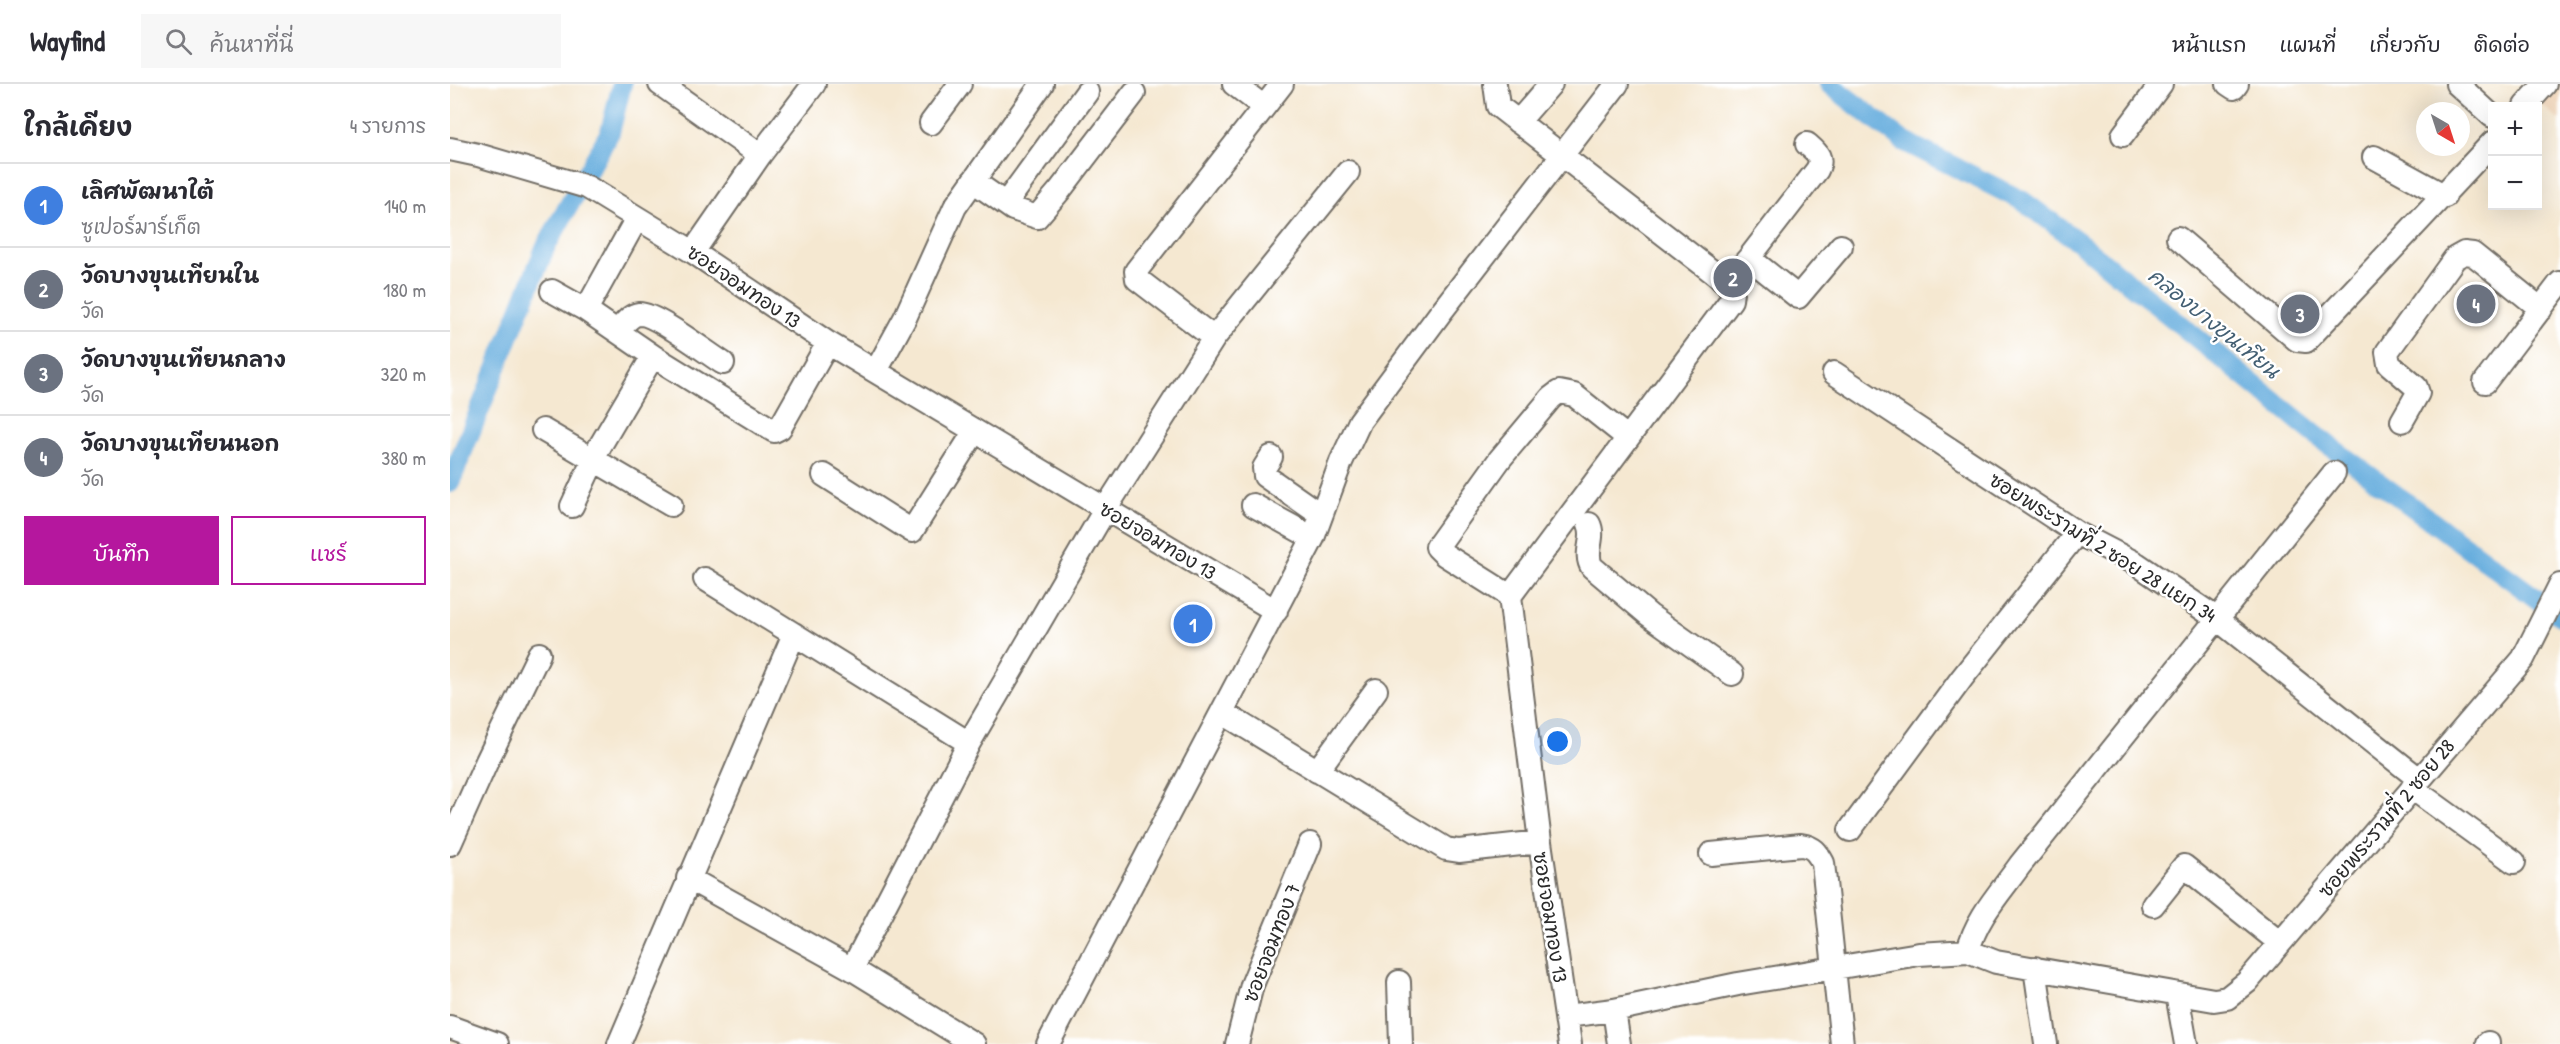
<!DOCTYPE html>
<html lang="th">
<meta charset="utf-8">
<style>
body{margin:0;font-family:"Patrick Hand","Playpen Sans Thai",sans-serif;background:#f7f7f7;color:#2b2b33}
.controls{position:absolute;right:18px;top:18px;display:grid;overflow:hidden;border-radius:0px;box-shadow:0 6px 24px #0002}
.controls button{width:54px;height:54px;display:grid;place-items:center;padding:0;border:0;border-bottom:2px solid #e1e1e2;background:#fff;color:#2b2b33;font:30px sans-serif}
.compass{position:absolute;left:1966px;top:18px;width:54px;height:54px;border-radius:50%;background:#fff;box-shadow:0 6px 24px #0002;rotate:141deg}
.you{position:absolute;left:1108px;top:658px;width:21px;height:21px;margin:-15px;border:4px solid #fff;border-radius:50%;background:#1a73e8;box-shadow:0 0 0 9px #1a73e833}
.badge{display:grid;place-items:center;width:39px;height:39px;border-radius:50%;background:#b5179e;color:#fff;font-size:20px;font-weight:700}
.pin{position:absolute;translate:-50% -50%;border:3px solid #fff;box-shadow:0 2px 6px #0006}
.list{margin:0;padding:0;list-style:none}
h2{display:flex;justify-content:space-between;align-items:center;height:78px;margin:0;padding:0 24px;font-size:26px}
h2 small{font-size:20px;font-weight:400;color:#7c7c81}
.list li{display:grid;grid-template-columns:39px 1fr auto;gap:18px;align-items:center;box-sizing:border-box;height:84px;padding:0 24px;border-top:2px solid #e1e1e2}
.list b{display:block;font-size:22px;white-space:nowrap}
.list p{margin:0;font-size:20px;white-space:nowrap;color:#7c7c81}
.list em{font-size:20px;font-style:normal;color:#7c7c81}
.actions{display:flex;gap:12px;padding:18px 24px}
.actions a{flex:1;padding:14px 0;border:2px solid #b5179e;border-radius:0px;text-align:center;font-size:21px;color:#b5179e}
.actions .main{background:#b5179e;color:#fff}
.icon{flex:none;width:33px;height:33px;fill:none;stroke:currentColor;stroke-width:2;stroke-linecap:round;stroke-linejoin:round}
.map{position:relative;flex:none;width:2110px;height:960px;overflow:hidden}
header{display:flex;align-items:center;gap:36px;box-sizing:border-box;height:84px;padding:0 30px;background:#fff;border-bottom:2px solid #e1e1e2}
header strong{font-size:28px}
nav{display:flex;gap:33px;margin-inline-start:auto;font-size:21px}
.search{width:420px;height:54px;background:#f7f7f7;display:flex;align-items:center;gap:15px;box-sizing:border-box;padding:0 21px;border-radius:0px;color:#7c7c81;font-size:22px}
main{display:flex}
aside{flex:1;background:#fff}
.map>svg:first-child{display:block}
.built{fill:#efd6bc}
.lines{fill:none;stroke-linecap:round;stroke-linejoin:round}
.canal{stroke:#68aede;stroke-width:20}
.minor-casing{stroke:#726d65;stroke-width:26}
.minor{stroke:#fff;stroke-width:22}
.labels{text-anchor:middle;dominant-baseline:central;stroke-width:5;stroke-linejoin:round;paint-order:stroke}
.street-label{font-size:20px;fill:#2b2b2b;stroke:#fff}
.water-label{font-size:21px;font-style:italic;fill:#435f73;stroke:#fff}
</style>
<header>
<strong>Wayfind</strong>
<div class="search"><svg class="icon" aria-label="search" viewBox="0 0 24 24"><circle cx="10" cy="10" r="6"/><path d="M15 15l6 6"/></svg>ค้นหาที่นี่</div>
<nav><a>หน้าแรก</a><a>แผนที่</a><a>เกี่ยวกับ</a><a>ติดต่อ</a></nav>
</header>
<main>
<aside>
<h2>ใกล้เคียง<small>4 รายการ</small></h2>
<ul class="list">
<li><span class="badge" style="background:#3f7fe0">1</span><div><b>เลิศพัฒนาใต้</b><p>ซูเปอร์มาร์เก็ต</p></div><em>140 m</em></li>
<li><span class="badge" style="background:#6b7280">2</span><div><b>วัดบางขุนเทียนใน</b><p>วัด</p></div><em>180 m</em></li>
<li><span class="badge" style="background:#6b7280">3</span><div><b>วัดบางขุนเทียนกลาง</b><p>วัด</p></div><em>320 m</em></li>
<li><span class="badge" style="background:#6b7280">4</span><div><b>วัดบางขุนเทียนนอก</b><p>วัด</p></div><em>380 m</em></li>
</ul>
<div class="actions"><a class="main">บันทึก</a><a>แชร์</a></div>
</aside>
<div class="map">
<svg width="2110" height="960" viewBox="0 0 2110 960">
<rect width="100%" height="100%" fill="#fff"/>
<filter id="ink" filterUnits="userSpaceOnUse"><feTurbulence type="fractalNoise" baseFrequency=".0167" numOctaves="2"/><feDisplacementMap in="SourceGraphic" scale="12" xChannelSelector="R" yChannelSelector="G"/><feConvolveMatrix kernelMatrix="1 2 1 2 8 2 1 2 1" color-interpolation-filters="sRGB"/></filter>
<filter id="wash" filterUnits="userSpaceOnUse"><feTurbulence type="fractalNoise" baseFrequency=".008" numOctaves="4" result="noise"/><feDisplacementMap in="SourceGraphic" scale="24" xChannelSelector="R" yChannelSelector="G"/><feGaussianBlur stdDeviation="1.35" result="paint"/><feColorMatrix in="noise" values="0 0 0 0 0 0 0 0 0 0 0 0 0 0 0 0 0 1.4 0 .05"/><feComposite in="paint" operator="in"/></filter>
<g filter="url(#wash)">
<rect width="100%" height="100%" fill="#f5e8d1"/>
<!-- built -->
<path class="built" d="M 2108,0 L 2110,0 L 2110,37 L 2091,20 Z"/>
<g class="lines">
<!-- canal -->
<path class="canal" d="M 1379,0 L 1453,57 L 1573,117 L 1630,159 L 1877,360 L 2110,532
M 0,399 L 95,164 L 160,48 L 172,0"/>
</g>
</g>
<g filter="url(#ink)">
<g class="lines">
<!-- minor casing -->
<g class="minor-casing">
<path id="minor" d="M 210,0 L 310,71
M 784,0 L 814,23
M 1045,0 L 1048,22 L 1277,199 L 1282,208 L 1281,216 L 1060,512 L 1090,758 L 1120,960
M 1778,0 L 1784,4 L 1787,0
M 2007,0 L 2042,32
M 2075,22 L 2095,0
M 1068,38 L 1101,0
M 481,39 L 510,0
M 1673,51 L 1711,0
M 0,65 L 28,71 L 137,103 L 243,168 L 378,259 L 826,527
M 1924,73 L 1995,112
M 523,97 L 563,125 L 587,133 L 610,106 L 684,9
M 556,119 L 637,8
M 1728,154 L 1847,256 L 1856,257 L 2042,59
M 243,168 L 310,71 L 364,0
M 1299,174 L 1348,213 L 1391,162
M 1277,199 L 1299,174 L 1367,86 C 1374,73 1366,68 1357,60
M 102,207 L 136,226 L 203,272 L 324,347 L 330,344 L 378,259
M 136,226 L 187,134
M 167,247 C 174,241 179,231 189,230 C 205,229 257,269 273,279
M 764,254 L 687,195 L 686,187 L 832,0
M 426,287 L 455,234 L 505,123 L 592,0
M 1384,289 L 1627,449 L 1687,480 L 1766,534 L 1969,695
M 2035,298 L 2110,199
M 1952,337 L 1968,309 L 1966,303 L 1939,280 L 1937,268 L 2005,174 L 2014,169 L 2023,170 L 2091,225
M 93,346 L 221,421
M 821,373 L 814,384 L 815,392 L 871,431
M 374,391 L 462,447 L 525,347
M 803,421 L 863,454
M 122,422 L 150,362 L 203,272
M 1139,440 C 1146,454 1133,469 1142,483 L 1199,531 L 1282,590
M 255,495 L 519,659
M 1060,512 L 995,471 L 987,463 L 1050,375 L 1101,314 L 1109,308 L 1124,311 L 1178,354
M 773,629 L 996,765 L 1009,767 L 1090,758
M 867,687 L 926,606
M 1962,704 L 2064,778
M 1400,746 L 1512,594 L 1627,449
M 0,760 L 37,677 L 89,570
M 1261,770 L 1351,761 C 1364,763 1367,768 1373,779 L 1392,960
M 238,794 L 402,885 L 524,960
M 1703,821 L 1734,782 L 1830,859
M 1518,867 C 1526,834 1550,809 1570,781 L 1884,389
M 1585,884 L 1596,960
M 402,885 L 519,659 L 656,424 L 764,254 L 898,88
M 949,898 L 951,960
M 1727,910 L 1736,960
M 1164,926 L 1169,960
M 1116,932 L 1164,926 L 1288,900 L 1469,870 L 1518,867 L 1546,878 L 1764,916 L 1777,914 L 1797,898 L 2073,575 L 2110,501
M 0,943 L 47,960
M 2038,959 L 2038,960
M 169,960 L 344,550
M 598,960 L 863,454 L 891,378 L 910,337 L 991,228 L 1167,0
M 787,960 L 802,901 L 860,760"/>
</g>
<!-- minor -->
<use href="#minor" class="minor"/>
</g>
</g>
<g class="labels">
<!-- street labels -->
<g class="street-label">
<text transform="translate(294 202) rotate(34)">ซอยจอมทอง 13</text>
<text transform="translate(708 456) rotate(31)">ซอยจอมทอง 13</text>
<text transform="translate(1653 463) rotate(32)">ซอยพระรามที่ 2 ซอย 28 แยก 34</text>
<text transform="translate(1936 734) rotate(-50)">ซอยพระรามที่ 2 ซอย 28</text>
<text transform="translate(1101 833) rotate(81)">ซอยจอมทอง 13</text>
<text transform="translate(821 859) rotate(-69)">ซอยจอมทอง 7</text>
</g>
<!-- water labels -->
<g class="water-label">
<text transform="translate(1764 239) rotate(39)">คลองบางขุนเทียน</text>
</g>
</g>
</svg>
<div class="controls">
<button>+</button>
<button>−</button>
</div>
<svg class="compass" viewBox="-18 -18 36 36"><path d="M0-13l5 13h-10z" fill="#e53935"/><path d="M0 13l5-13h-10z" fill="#7c7c81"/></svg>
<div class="you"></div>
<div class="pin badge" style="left:743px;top:540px;background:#3f7fe0">1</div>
<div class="pin badge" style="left:1283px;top:194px;background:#6b7280">2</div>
<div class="pin badge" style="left:1850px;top:230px;background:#6b7280">3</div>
<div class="pin badge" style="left:2026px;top:220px;background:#6b7280">4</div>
</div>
</main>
